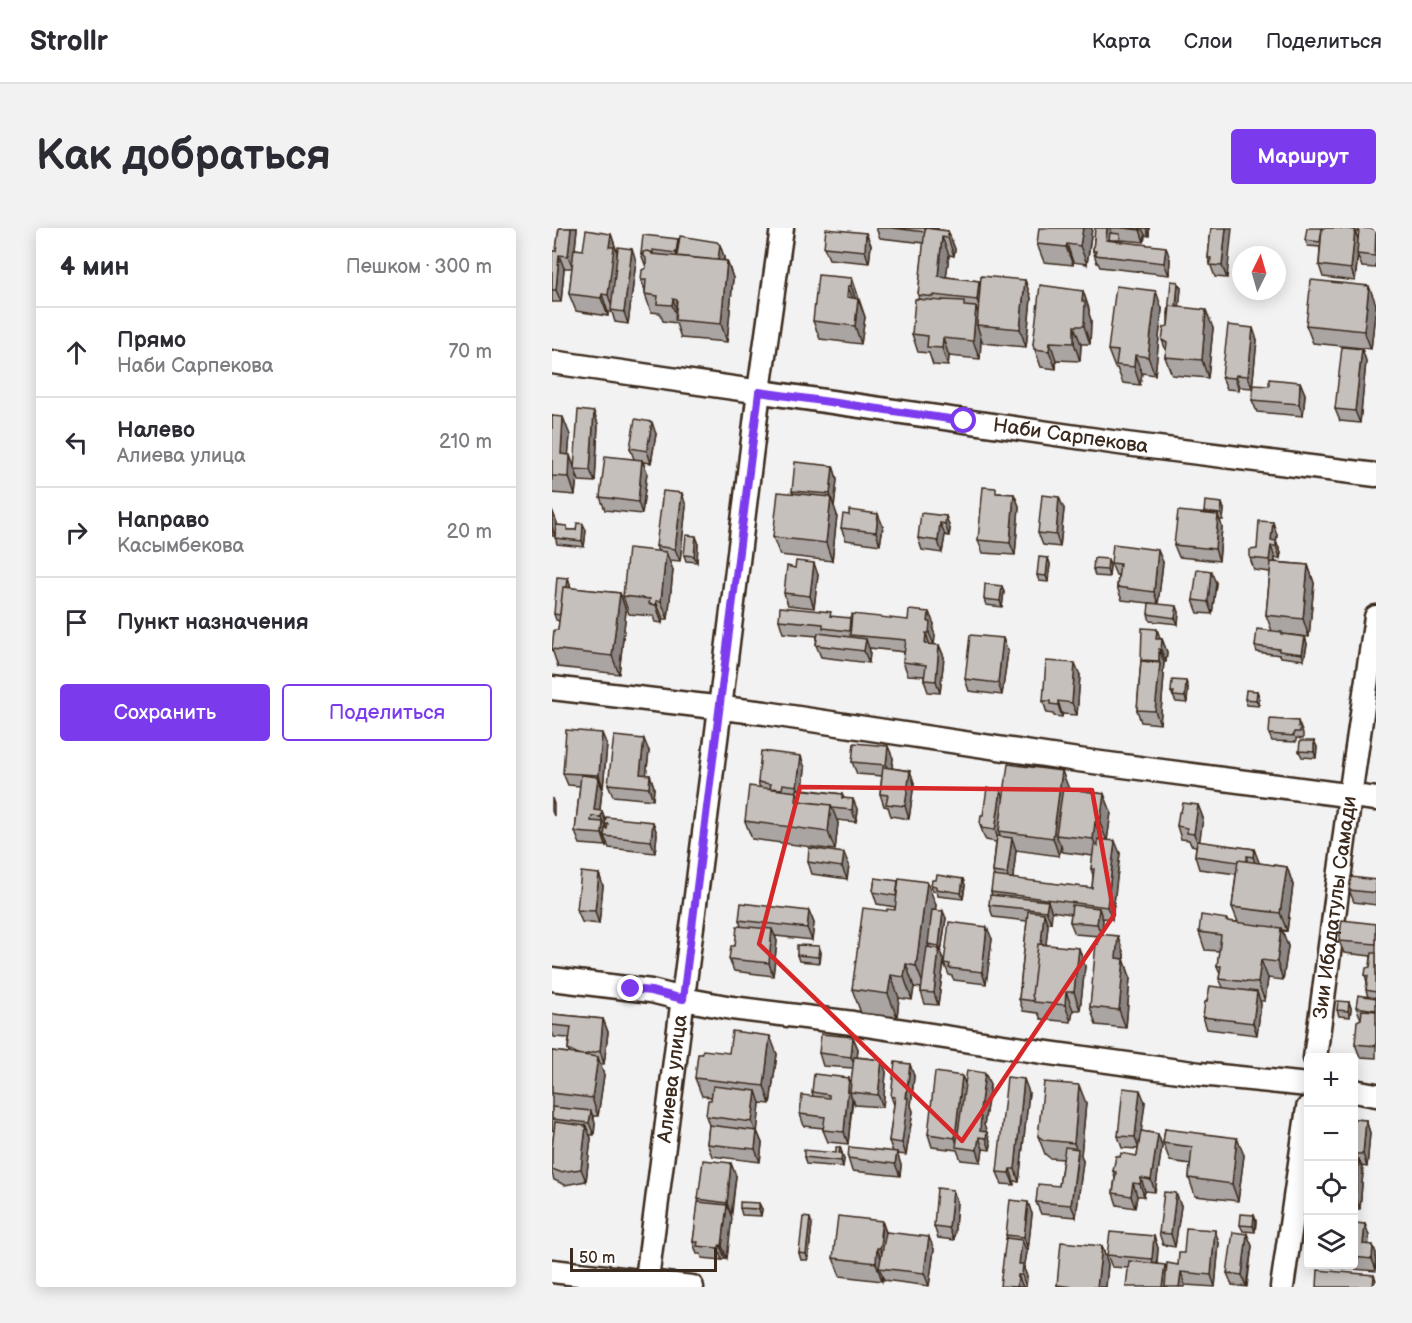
<!DOCTYPE html>
<html lang="ru">
<meta charset="utf-8">
<style>
body{margin:0;font-family:"Balsamiq Sans",sans-serif;background:#f2f2f3;color:#2b2b33}
.controls{position:absolute;right:18px;bottom:18px;display:grid;overflow:hidden;border-radius:6px;box-shadow:0 3px 15px #0003}
.controls button{width:54px;height:54px;display:grid;place-items:center;padding:0;border:0;border-bottom:2px solid #e1e1e2;background:#fff;color:#2b2b33;font:30px sans-serif}
.compass{position:absolute;left:680px;top:18px;width:54px;height:54px;border-radius:50%;background:#fff;box-shadow:0 3px 15px #0003;rotate:5deg}
.scale{position:absolute;left:18px;bottom:15px;width:147px;box-sizing:border-box;padding-left:6px;border:3px solid #3b2a1e;border-top:0;font-size:16px;line-height:21px;white-space:nowrap;color:#3b2a1e;-webkit-text-stroke:4px #fff;paint-order:stroke}
.stop{position:absolute;width:18px;height:18px;margin:-14px;border:4px solid #7c3aed;border-radius:50%;background:#fff}
.stop.end{background:#7c3aed;border-color:#fff;box-shadow:0 2px 6px #0008}
.list{margin:0;padding:0;list-style:none}
h2{display:flex;justify-content:space-between;align-items:center;height:78px;margin:0;padding:0 24px;font-size:26px}
h2 small{font-size:20px;font-weight:400;color:#7c7c81}
.list li{display:grid;grid-template-columns:39px 1fr auto;gap:18px;align-items:center;box-sizing:border-box;height:90px;padding:0 24px;border-top:2px solid #e1e1e2}
.list b{display:block;font-size:22px;white-space:nowrap}
.list p{margin:0;font-size:20px;white-space:nowrap;color:#7c7c81}
.list em{font-size:20px;font-style:normal;color:#7c7c81}
.actions{display:flex;gap:12px;padding:18px 24px}
.actions a{flex:1;padding:14px 0;border:2px solid #7c3aed;border-radius:6px;text-align:center;font-size:21px;color:#7c3aed}
.actions .main{background:#7c3aed;color:#fff}
.icon{flex:none;width:33px;height:33px;fill:none;stroke:currentColor;stroke-width:2;stroke-linecap:round;stroke-linejoin:round}
.map{position:relative;flex:none;width:824px;height:1059px;overflow:hidden;border-radius:6px}
header{display:flex;align-items:center;gap:36px;box-sizing:border-box;height:84px;padding:0 30px;background:#fff;border-bottom:2px solid #e1e1e2}
header strong{font-size:28px}
nav{display:flex;gap:33px;margin-inline-start:auto;font-size:21px}
.intro{display:flex;align-items:center;justify-content:space-between;box-sizing:border-box;height:144px;padding:0 36px}
h1{margin:0;font-size:42px}
.button{padding:15px 27px;border-radius:6px;background:#7c3aed;color:#fff;font-size:21px;font-weight:700}
main{display:flex;gap:36px;padding:0 36px}
aside{flex:1;background:#fff;border-radius:6px;box-shadow:0 3px 15px #0003}
.map>svg:first-child{display:block}
.lines{fill:none;stroke-linecap:round;stroke-linejoin:round}
.minor-casing{stroke:#3b2a1e;stroke-width:27}
.minor{stroke:#fff;stroke-width:22}
.wall{fill:#aaa5a3;stroke:#3b2a1e;stroke-width:1.5;fill-rule:evenodd}
.shaded-wall{fill:#8b8684;stroke:#3b2a1e;stroke-width:1.5}
.building{fill:#c6c0bd;stroke:#3b2a1e;stroke-width:1.5}
.route{stroke:#7c3aed;stroke-width:8}
.marked{fill:none;stroke:#d62828;stroke-width:4.5;stroke-linejoin:round}
.labels{text-anchor:middle;dominant-baseline:central;stroke-width:6;stroke-linejoin:round;paint-order:stroke}
.street-label{font-size:20px;fill:#3b2a1e;stroke:#fff}
</style>
<header>
<strong>Strollr</strong>
<nav><a>Карта</a><a>Слои</a><a>Поделиться</a></nav>
</header>
<div class="intro"><h1>Как добраться</h1><a class="button">Маршрут</a></div>
<main>
<aside>
<h2>4 мин<small>Пешком · 300 m</small></h2>
<ul class="list">
<li><svg class="icon" aria-label="ahead" viewBox="0 0 24 24"><path d="M12 20V5M6 11l6-6 6 6"/></svg><div><b>Прямо</b><p>Наби Сарпекова</p></div><em>70 m</em></li>
<li><svg class="icon" aria-label="left" viewBox="0 0 24 24"><path d="M17 20v-9H6M10 6l-5 5 5 5"/></svg><div><b>Налево</b><p>Алиева улица</p></div><em>210 m</em></li>
<li><svg class="icon" aria-label="right" viewBox="0 0 24 24"><path d="M7 20v-9h11M14 6l5 5-5 5"/></svg><div><b>Направо</b><p>Касымбекова</p></div><em>20 m</em></li>
<li><svg class="icon" aria-label="arrive" viewBox="0 0 24 24"><path d="M6 21V4h12l-3 4 3 4H6"/></svg><div><b>Пункт назначения</b></div></li>
</ul>
<div class="actions"><a class="main">Сохранить</a><a>Поделиться</a></div>
</aside>
<div class="map">
<svg width="824" height="1059" viewBox="0 0 824 1059">
<rect width="100%" height="100%" fill="#f3f2f2"/>
<filter id="ink" filterUnits="userSpaceOnUse"><feTurbulence type="fractalNoise" baseFrequency=".0167" numOctaves="2"/><feDisplacementMap in="SourceGraphic" scale="12" xChannelSelector="R" yChannelSelector="G"/><feConvolveMatrix kernelMatrix="1 2 1 2 8 2 1 2 1" color-interpolation-filters="sRGB"/></filter>
<g filter="url(#ink)">
<g class="lines">
<!-- minor casing -->
<g class="minor-casing">
<g id="minor">
<path id="s1" d="M 0,134 L 574,216 L 824,247"/>
<path d="M 0,460 L 213,485 L 526,532 L 824,571"/>
<path d="M 0,751 L 99,763 L 131,771 L 180,780 L 301,795 L 490,824 L 648,846 L 756,857"/>
<path id="s2" d="M 763,830 L 798,568 L 824,389"/>
<path d="M 802,863 L 824,867"/>
<path d="M 0,1043 L 140,1059"/>
<path id="s3" d="M 94,1059 L 168,480 L 207,163 L 230,0"/>
<path d="M 730,1059 L 756,880"/>
</g>
</g>
<!-- minor -->
<use href="#minor" class="minor"/>
</g>
<!-- wall -->
<path class="wall" d="M 7,0 L 25,0 L 23,21 L 31,22 L 59,6 L 65,24 L 65,29 L 84,33 L 76,96 L 63,94 L 60,84 L 56,84 L 56,88 L 24,83 L 17,66 L 20,40 L 12,40 L 9,74 L 0,74 L 0,23 L 4,23 Z
M 324,0 L 386,0 L 386,2 L 396,3 L 403,21 L 402,28 L 397,27 L 394,49 L 427,53 L 428,57 L 473,52 L 479,70 L 474,119 L 431,115 L 429,110 L 428,131 L 397,128 L 396,138 L 381,137 L 377,125 L 366,124 L 360,106 L 367,71 L 366,67 L 372,15 L 328,10 Z
M 540,0 L 535,36 L 521,34 L 521,37 L 492,34 L 485,16 Z
M 543,0 L 597,0 L 597,8 L 593,7 L 592,14 L 570,12 L 570,14 L 618,31 L 617,47 L 548,39 L 546,35 L 545,35 L 541,23 Z
M 659,0 L 675,50 L 663,49 L 656,30 Z
M 797,0 L 824,0 L 824,40 L 810,39 L 806,28 L 803,53 L 771,49 L 767,37 L 768,19 L 756,18 L 753,12 L 799,1 ZM 803,3 L 807,4 L 806,12 Z
M 314,5 L 319,17 L 317,35 L 277,31 L 272,19 Z
M 126,11 L 127,15 L 168,17 L 172,29 L 172,32 L 175,33 L 181,50 L 175,114 L 129,110 L 124,95 L 111,93 L 108,85 L 99,84 L 93,66 L 93,62 L 89,52 L 94,39 L 89,26 Z
M 300,50 L 313,89 L 309,116 L 268,111 L 261,93 Z
M 626,54 L 629,60 L 627,79 L 661,100 L 656,150 L 620,147 L 613,129 L 614,123 L 610,112 L 616,98 L 616,86 Z
M 531,63 L 537,81 L 537,86 L 539,92 L 538,116 L 529,116 L 528,133 L 504,132 L 504,141 L 489,139 L 481,116 Z
M 824,76 L 819,121 L 761,115 L 754,97 Z
M 610,81 L 603,147 L 590,145 L 588,157 L 571,155 L 565,140 L 563,140 L 556,122 Z
M 705,112 L 700,160 L 688,159 L 687,162 L 675,161 L 670,149 Z
M 810,121 L 814,133 L 808,195 L 788,193 L 783,181 Z
M 748,154 L 753,166 L 751,188 L 705,184 L 700,172 L 717,158 Z
M 42,184 L 46,196 L 43,254 L 27,253 L 25,247 L 23,267 L 0,265 L 0,188 L 18,207 L 16,227 L 23,239 Z
M 104,206 L 99,235 L 91,234 L 95,244 L 90,286 L 53,282 L 48,269 L 82,231 L 78,220 Z
M 281,238 L 285,251 L 282,279 L 285,287 L 280,333 L 228,327 L 221,309 L 241,265 L 240,263 Z
M 446,265 L 462,266 L 467,278 L 463,327 L 431,325 L 426,312 Z
M 134,278 L 128,333 L 117,332 L 121,342 L 116,391 L 111,391 L 110,395 L 103,394 L 101,388 L 77,386 L 71,368 L 106,323 L 104,318 Z
M 512,281 L 508,319 L 491,317 L 486,305 Z
M 672,281 L 671,292 L 668,292 L 670,299 L 667,333 L 627,329 L 622,317 L 652,285 L 652,284 Z
M 0,282 L 5,295 L 4,297 L 15,298 L 16,302 L 34,302 L 32,319 L 5,316 L 3,308 L 0,308 Z
M 394,288 L 398,301 L 397,308 L 393,307 L 390,325 L 370,322 L 366,310 Z
M 331,298 L 328,317 L 294,312 L 289,300 Z
M 725,307 L 724,313 L 729,325 L 728,330 L 723,330 L 723,334 L 756,337 L 762,355 L 757,409 L 730,406 L 753,409 L 755,416 L 752,432 L 729,429 L 728,427 L 705,424 L 703,418 L 720,403 L 714,387 L 718,344 L 702,342 L 698,330 L 705,321 Z
M 146,314 L 145,334 L 134,333 L 132,327 Z
M 496,330 L 498,336 L 496,354 L 487,353 L 485,347 Z
M 611,334 L 606,376 L 570,372 L 565,359 L 566,347 L 564,347 L 559,335 Z
M 558,337 L 557,349 L 543,348 L 541,341 Z
M 266,347 L 262,380 L 236,377 L 232,365 Z
M 16,350 L 18,356 L 18,360 L 68,365 L 74,383 L 67,446 L 6,439 L 0,421 L 6,402 L 7,393 L 4,392 L 2,386 Z
M 664,355 L 660,386 L 646,385 L 641,372 Z
M 452,364 L 450,379 L 434,377 L 432,371 Z
M 627,384 L 626,396 L 598,393 L 596,386 Z
M 280,389 L 300,393 L 382,396 L 381,402 L 383,407 L 382,417 L 387,417 L 392,429 L 388,465 L 376,464 L 372,452 L 372,448 L 356,447 L 351,434 L 352,424 L 317,420 L 318,423 L 317,435 L 269,429 L 264,417 L 265,408 L 231,405 L 227,392 Z
M 609,411 L 610,411 L 615,424 L 614,434 L 612,434 L 611,444 L 612,447 L 608,496 L 589,494 L 585,482 L 589,432 Z
M 456,423 L 450,467 L 417,463 L 413,451 Z
M 528,447 L 525,487 L 510,486 L 510,489 L 502,488 L 501,486 L 495,485 L 491,473 Z
M 636,459 L 635,475 L 624,474 L 619,464 Z
M 705,463 L 707,469 L 707,478 L 695,477 L 693,471 Z
M 746,493 L 751,506 L 751,511 L 744,510 L 744,514 L 720,513 L 717,506 Z
M 762,513 L 765,519 L 764,530 L 750,529 L 747,523 Z
M 55,517 L 51,560 L 49,559 L 50,561 L 48,583 L 50,583 L 54,593 L 101,594 L 105,606 L 103,625 L 57,620 L 55,615 L 54,618 L 28,616 L 23,604 L 28,558 L 16,557 L 11,545 Z
M 97,523 L 94,547 L 98,547 L 102,559 L 101,572 L 61,568 L 56,556 Z
M 341,530 L 340,540 L 358,543 L 362,555 L 357,591 L 339,588 L 336,579 L 332,578 L 328,566 L 330,548 L 305,546 L 300,534 Z
M 253,540 L 251,561 L 290,566 L 292,570 L 306,583 L 304,594 L 285,592 L 286,595 L 283,622 L 200,611 L 193,593 L 208,560 L 206,554 Z
M 517,561 L 552,566 L 559,584 L 555,612 L 568,625 L 560,691 L 550,690 L 551,692 L 550,706 L 572,726 L 572,731 L 578,749 L 574,800 L 544,797 L 538,779 L 547,708 L 523,706 L 518,694 L 519,686 L 499,683 L 499,695 L 495,695 L 496,697 L 494,716 L 533,738 L 528,782 L 521,782 L 519,794 L 489,791 L 486,785 L 471,783 L 467,771 L 475,693 L 441,689 L 437,677 L 440,667 L 439,664 L 442,648 L 441,644 L 444,614 L 434,612 L 432,609 L 428,596 L 431,587 L 451,569 ZM 509,618 L 511,624 L 541,628 L 539,641 L 541,647 L 540,660 L 461,651 L 464,622 L 507,628 Z
M 646,577 L 651,590 L 647,614 L 702,621 L 706,635 L 735,639 L 741,657 L 735,703 L 730,702 L 736,718 L 731,752 L 716,750 L 713,773 L 708,773 L 709,776 L 705,807 L 655,801 L 651,789 L 655,773 L 671,759 L 667,751 L 668,745 L 665,738 L 667,723 L 653,722 L 647,704 L 675,691 L 675,693 L 686,694 L 680,679 L 684,646 L 647,641 L 643,628 L 644,618 L 639,617 L 637,612 L 629,611 L 625,598 L 629,584 Z
M 256,634 L 297,637 L 295,651 L 260,646 Z
M 47,646 L 51,658 L 47,696 L 30,694 L 25,682 Z
M 323,650 L 384,677 L 383,682 L 394,690 L 389,724 L 388,724 L 392,733 L 386,777 L 373,776 L 369,764 L 369,760 L 362,759 L 360,772 L 347,770 L 345,789 L 309,785 L 300,761 L 335,683 L 343,682 L 343,679 L 325,676 L 321,664 Z
M 411,651 L 413,657 L 411,671 L 386,668 L 385,664 L 381,663 L 379,657 L 384,652 Z
M 824,652 L 824,677 L 802,674 L 797,662 Z
M 257,683 L 262,695 L 260,712 L 223,708 L 225,713 L 221,748 L 182,743 L 177,731 L 183,718 L 189,698 L 187,692 Z
M 824,696 L 824,830 L 808,829 L 803,816 L 809,791 L 804,779 L 816,769 L 814,762 L 815,754 L 813,747 L 818,739 L 819,728 L 792,725 L 787,713 Z
M 440,711 L 434,756 L 402,752 L 400,748 L 397,747 L 392,735 Z
M 269,724 L 268,735 L 247,733 L 245,727 Z
M 797,774 L 799,780 L 798,789 L 787,788 L 785,782 Z
M 0,786 L 51,791 L 56,804 L 52,836 L 48,836 L 52,847 L 46,888 L 41,888 L 43,895 L 42,907 L 38,907 L 39,910 L 34,953 L 13,957 L 2,952 L 0,945 L 0,921 L 2,903 L 0,902 L 0,823 L 18,825 L 16,821 L 17,810 L 2,809 L 0,802 Z
M 301,809 L 306,821 L 305,829 L 330,832 L 334,844 L 331,879 L 303,877 L 301,871 L 296,916 L 276,914 L 271,902 L 271,900 L 252,898 L 248,886 L 261,868 L 260,864 L 297,850 L 299,856 L 301,840 L 271,838 L 267,825 Z
M 177,825 L 225,826 L 218,876 L 208,875 L 205,903 L 210,915 L 208,934 L 160,928 L 155,916 L 157,897 L 154,888 L 160,869 L 150,868 L 143,850 Z
M 433,845 L 438,857 L 432,897 L 433,903 L 439,916 L 438,922 L 431,921 L 429,934 L 409,932 L 405,922 L 380,919 L 376,906 L 410,848 L 413,856 Z
M 362,848 L 359,878 L 361,883 L 354,927 L 345,926 L 349,937 L 348,948 L 300,943 L 296,930 L 341,924 L 337,913 L 342,877 L 339,868 Z
M 477,864 L 467,954 L 462,953 L 462,957 L 450,956 L 445,944 Z
M 593,874 L 589,903 L 606,906 L 610,918 L 603,964 L 593,963 L 592,968 L 585,968 L 583,980 L 565,977 L 561,965 L 563,949 L 561,943 L 568,929 L 585,928 L 586,921 L 570,920 L 566,908 Z
M 534,875 L 529,927 L 531,933 L 524,989 L 489,986 L 484,974 L 507,958 L 511,931 L 498,930 L 493,926 L 486,908 Z
M 801,891 L 814,892 L 818,905 L 815,939 L 809,938 L 811,943 L 808,981 L 803,981 L 802,985 Z
M 613,901 L 692,927 L 686,973 L 643,968 L 637,950 L 638,936 L 618,933 L 611,915 Z
M 288,919 L 292,931 L 291,939 L 254,936 L 252,929 L 284,925 Z
M 184,948 L 175,1030 L 173,1030 L 170,1032 L 150,1030 L 149,1026 L 145,1026 L 141,1014 L 147,974 L 146,971 Z
M 405,974 L 402,1012 L 386,1010 L 382,998 Z
M 629,978 L 623,1019 L 611,1017 L 607,1005 Z
M 188,980 L 210,981 L 209,988 L 190,987 Z
M 480,986 L 476,1022 L 473,1021 L 475,1024 L 472,1041 L 475,1048 L 474,1059 L 449,1059 L 455,1010 L 454,1007 Z
M 702,987 L 704,993 L 703,1004 L 691,1003 L 688,997 Z
M 330,993 L 334,1004 L 382,1021 L 377,1058 L 332,1052 L 331,1048 L 330,1053 L 288,1048 L 281,1030 Z
M 801,995 L 813,996 L 817,1008 L 816,1016 L 824,1025 L 824,1043 L 765,1038 L 764,1036 L 801,1036 Z
M 260,996 L 256,1032 L 249,1032 L 247,1025 Z
M 695,1006 L 700,1018 L 695,1059 L 680,1057 L 675,1045 Z
M 602,1008 L 606,1020 L 605,1036 L 614,1041 L 626,1037 L 632,1025 L 667,1015 L 663,1059 L 633,1057 L 576,1040 L 560,1039 L 555,1027 Z
M 550,1018 L 556,1036 L 554,1059 L 505,1059 L 505,1057 Z"/>
<!-- shaded-wall -->
<path class="shaded-wall" d="M 19,0 L 25,0 L 21,40 L 16,28 Z
M 531,0 L 540,0 L 535,36 L 528,18 Z
M 555,0 L 558,0 L 561,7 L 559,18 L 554,12 Z
M 588,0 L 590,0 L 593,7 L 592,14 L 588,2 Z
M 594,0 L 597,0 L 597,8 Z
M 674,0 L 680,0 L 675,50 L 670,38 Z
M 803,2 L 807,14 L 803,53 L 799,41 Z
M 396,3 L 403,21 L 402,28 L 396,10 Z
M 314,5 L 319,17 L 317,35 L 313,23 Z
M 59,6 L 65,24 L 65,28 L 68,37 L 61,82 L 56,67 L 57,19 Z
M 390,9 L 397,27 L 392,66 L 386,48 Z
M 126,11 L 130,24 L 126,31 L 124,25 Z
M 515,16 L 521,34 L 521,37 L 514,19 Z
M 168,17 L 172,29 L 169,49 L 165,37 Z
M 614,19 L 618,31 L 617,47 L 612,35 Z
M 80,21 L 84,33 L 76,96 L 72,84 Z
M 7,27 L 12,40 L 9,74 L 4,62 Z
M 175,33 L 181,50 L 175,114 L 169,96 Z
M 300,50 L 306,68 L 305,76 L 299,58 Z
M 473,52 L 479,70 L 474,119 L 468,101 Z
M 427,53 L 433,71 L 431,90 L 425,72 Z
M 626,54 L 629,60 L 626,93 L 624,87 Z
M 296,58 L 303,76 L 295,69 Z
M 817,58 L 824,76 L 819,121 L 812,103 Z
M 531,63 L 537,81 L 537,86 L 539,92 L 538,116 L 532,98 L 530,73 Z
M 604,63 L 610,81 L 603,147 L 596,129 Z
M 50,66 L 56,84 L 56,88 L 49,70 Z
M 121,71 L 127,89 L 126,92 L 120,77 Z
M 306,71 L 313,89 L 309,116 L 303,98 Z
M 424,79 L 431,97 L 425,97 L 429,110 L 428,131 L 421,113 Z
M 654,82 L 661,100 L 656,150 L 650,132 Z
M 522,98 L 529,116 L 528,133 L 522,115 Z
M 701,100 L 705,112 L 700,160 L 696,148 Z
M 391,110 L 397,128 L 396,138 L 390,120 Z
M 498,114 L 504,132 L 504,141 L 497,123 Z
M 810,121 L 814,133 L 808,195 L 803,183 Z
M 583,127 L 590,145 L 588,157 L 582,139 Z
M 684,147 L 688,159 L 687,162 L 683,150 Z
M 748,154 L 753,166 L 751,188 L 747,176 Z
M 42,184 L 46,196 L 43,254 L 38,242 Z
M 11,189 L 18,207 L 15,244 L 9,226 Z
M 100,194 L 104,206 L 99,235 L 95,223 Z
M 18,227 L 25,247 L 23,267 L 17,249 Z
M 90,232 L 95,244 L 90,286 L 86,274 Z
M 281,238 L 285,251 L 282,279 L 278,266 Z
M 130,265 L 134,278 L 128,333 L 123,321 Z
M 462,266 L 467,278 L 463,327 L 458,315 Z
M 279,269 L 285,287 L 280,333 L 274,315 Z
M 507,269 L 512,281 L 508,319 L 504,307 Z
M 670,275 L 672,281 L 671,292 L 669,286 Z
M 0,282 L 5,295 L 3,308 L 0,299 Z
M 326,286 L 331,298 L 328,317 L 324,304 Z
M 666,287 L 670,299 L 667,333 L 663,321 Z
M 394,288 L 398,301 L 397,308 L 393,296 Z
M 721,294 L 725,307 L 724,318 L 719,312 Z
M 388,295 L 393,307 L 390,325 L 386,313 Z
M 31,296 L 34,302 L 32,319 L 30,313 Z
M 144,308 L 146,314 L 145,334 L 142,328 Z
M 724,313 L 729,325 L 728,330 L 724,318 Z
M 719,318 L 723,330 L 722,344 L 717,332 Z
M 606,322 L 611,334 L 606,376 L 602,364 Z
M 114,324 L 121,342 L 116,391 L 109,373 Z
M 496,330 L 498,336 L 496,354 L 494,348 Z
M 556,331 L 558,337 L 557,349 L 555,342 Z
M 262,335 L 266,347 L 262,380 L 258,368 Z
M 756,337 L 762,355 L 757,409 L 751,391 Z
M 659,343 L 664,355 L 660,386 L 656,374 Z
M 16,350 L 18,356 L 14,393 L 12,387 Z
M 450,358 L 452,364 L 450,379 L 448,373 Z
M 68,365 L 74,383 L 67,446 L 60,428 Z
M 104,373 L 111,391 L 110,395 L 104,377 Z
M 625,378 L 627,384 L 626,396 L 623,390 Z
M 377,384 L 382,396 L 381,402 L 383,407 L 382,417 L 377,405 L 376,394 Z
M 605,401 L 609,413 L 604,411 Z
M 374,405 L 378,417 L 373,416 Z
M 753,409 L 755,416 L 752,432 L 750,426 Z
M 451,410 L 456,423 L 450,467 L 446,455 Z
M 314,411 L 318,423 L 317,435 L 312,423 Z
M 610,411 L 615,424 L 614,434 L 609,422 Z
M 387,417 L 392,429 L 388,465 L 384,453 Z
M 607,421 L 612,434 L 611,444 L 612,447 L 608,496 L 603,483 L 608,435 L 607,433 Z
M 523,435 L 528,447 L 525,487 L 520,475 Z
M 634,453 L 636,459 L 635,475 L 633,469 Z
M 705,463 L 707,469 L 707,478 L 704,472 Z
M 506,473 L 510,486 L 510,489 L 506,477 Z
M 50,505 L 55,517 L 51,560 L 47,547 Z
M 92,511 L 97,523 L 93,558 L 88,546 Z
M 762,513 L 765,519 L 764,530 L 762,524 Z
M 336,518 L 341,530 L 339,549 L 334,537 Z
M 249,528 L 253,540 L 250,570 L 245,558 Z
M 358,543 L 362,555 L 357,591 L 353,578 Z
M 510,543 L 517,561 L 504,607 L 509,618 L 507,628 L 501,610 Z
M 98,547 L 102,559 L 101,572 L 97,560 Z
M 46,549 L 50,561 L 47,589 L 42,582 Z
M 449,562 L 453,574 L 447,603 L 448,608 L 447,614 L 443,602 Z
M 552,566 L 559,584 L 555,613 L 548,595 Z
M 0,570 L 2,576 L 2,588 L 0,583 Z
M 301,571 L 306,583 L 304,594 L 300,582 Z
M 279,577 L 286,595 L 283,622 L 276,604 Z
M 646,577 L 651,590 L 647,618 L 642,606 Z
M 50,583 L 54,595 L 53,596 L 54,598 L 52,608 L 55,615 L 54,618 L 50,606 L 51,595 L 49,589 Z
M 101,594 L 105,606 L 103,625 L 99,613 Z
M 543,594 L 550,612 L 548,629 L 541,611 Z
M 460,610 L 464,622 L 460,658 L 455,646 Z
M 563,613 L 568,625 L 560,691 L 555,679 Z
M 702,621 L 707,634 L 705,641 L 701,629 Z
M 292,625 L 297,637 L 295,651 L 290,639 Z
M 735,639 L 741,657 L 735,703 L 728,685 Z
M 47,646 L 51,658 L 47,696 L 43,683 Z
M 411,651 L 413,657 L 411,671 L 409,665 Z
M 375,654 L 384,677 L 379,717 L 376,716 L 378,722 L 373,761 L 364,738 Z
M 496,673 L 500,685 L 499,695 L 494,683 Z
M 547,680 L 551,692 L 550,708 L 545,696 Z
M 257,683 L 262,695 L 260,712 L 255,700 Z
M 391,683 L 394,690 L 389,724 L 387,718 Z
M 492,685 L 496,697 L 488,774 L 483,774 Z
M 435,699 L 440,711 L 434,756 L 430,744 Z
M 729,700 L 736,718 L 731,752 L 725,734 Z
M 220,701 L 225,713 L 221,748 L 217,735 Z
M 566,708 L 572,726 L 570,748 L 564,730 Z
M 267,718 L 269,724 L 268,735 L 266,729 Z
M 527,720 L 533,738 L 528,782 L 522,764 Z
M 387,721 L 392,733 L 386,777 L 382,765 Z
M 572,731 L 578,749 L 574,800 L 567,782 Z
M 709,732 L 716,750 L 713,773 L 706,755 Z
M 354,736 L 362,759 L 360,772 L 352,749 Z
M 339,747 L 347,770 L 345,789 L 336,766 Z
M 514,764 L 521,782 L 519,794 L 513,777 Z
M 705,764 L 709,776 L 705,807 L 701,795 Z
M 797,774 L 799,780 L 798,789 L 796,783 Z
M 51,791 L 56,804 L 52,836 L 48,823 Z
M 218,808 L 225,826 L 218,876 L 212,858 Z
M 301,809 L 306,821 L 304,841 L 299,829 Z
M 46,829 L 52,847 L 46,888 L 40,870 Z
M 330,832 L 334,844 L 331,879 L 326,867 Z
M 358,836 L 362,848 L 359,878 L 361,883 L 354,927 L 350,915 Z
M 433,845 L 438,857 L 432,897 L 434,902 L 433,909 L 428,903 L 427,889 Z
M 410,848 L 415,860 L 406,920 L 403,910 Z
M 297,850 L 301,862 L 298,864 L 300,871 L 296,916 L 292,904 Z
M 472,851 L 477,864 L 467,954 L 463,941 Z
M 527,857 L 534,875 L 529,927 L 531,933 L 524,989 L 519,977 L 526,926 L 522,915 Z
M 588,862 L 593,874 L 587,922 L 583,909 Z
M 204,863 L 208,875 L 205,907 L 200,894 Z
M 39,883 L 43,895 L 42,907 L 37,895 Z
M 814,892 L 818,905 L 815,939 L 811,926 Z
M 34,898 L 39,910 L 34,953 L 29,941 Z
M 205,903 L 210,915 L 208,934 L 203,921 Z
M 435,904 L 439,916 L 438,922 L 434,910 Z
M 606,906 L 610,918 L 603,964 L 599,952 Z
M 427,909 L 431,921 L 429,934 L 425,922 Z
M 685,910 L 692,927 L 686,973 L 680,956 Z
M 288,919 L 292,931 L 291,939 L 287,925 Z
M 345,924 L 349,937 L 348,948 L 343,936 Z
M 807,931 L 811,943 L 808,981 L 803,969 Z
M 179,935 L 184,948 L 179,987 L 175,975 Z
M 458,941 L 462,953 L 462,957 L 457,945 Z
M 589,950 L 593,963 L 592,968 L 588,956 Z
M 581,955 L 585,968 L 583,980 L 579,968 Z
M 401,962 L 405,974 L 402,1012 L 397,1000 Z
M 624,965 L 629,978 L 623,1019 L 619,1006 Z
M 476,974 L 480,986 L 476,1022 L 472,1009 Z
M 207,975 L 210,981 L 209,988 L 207,981 Z
M 175,977 L 180,990 L 175,1030 L 170,1018 Z
M 702,987 L 704,993 L 703,1004 L 701,998 Z
M 258,990 L 260,996 L 256,1032 L 254,1026 Z
M 330,993 L 336,1011 L 334,1038 L 328,1020 Z
M 813,996 L 817,1008 L 816,1028 L 811,1016 Z
M 663,1002 L 667,1015 L 663,1059 L 659,1047 Z
M 695,1006 L 700,1018 L 694,1059 L 690,1047 Z
M 602,1008 L 606,1020 L 604,1043 L 600,1031 Z
M 377,1009 L 382,1021 L 377,1058 L 372,1045 Z
M 470,1012 L 475,1024 L 472,1041 L 475,1048 L 474,1059 L 470,1047 L 467,1036 Z
M 168,1017 L 173,1030 L 170,1032 L 166,1020 Z
M 821,1017 L 824,1025 L 824,1042 L 820,1031 Z
M 550,1018 L 556,1036 L 554,1059 L 545,1059 Z
M 325,1020 L 332,1038 L 327,1040 L 331,1048 L 330,1053 L 324,1035 Z
M 613,1037 L 617,1049 L 616,1059 L 610,1059 Z
M 629,1044 L 633,1057 L 633,1059 L 627,1059 Z
M 466,1047 L 471,1059 L 465,1059 Z
M 822,1047 L 824,1052 L 824,1059 L 821,1059 Z"/>
<!-- building -->
<path class="building" d="M 7,0 L 19,0 L 16,28 L 7,27 L 4,62 L 0,62 L 0,23 L 4,23 Z
M 340,0 L 381,0 L 381,1 L 373,0 L 373,4 Z
M 373,0 L 396,3 L 396,10 L 390,9 L 386,48 L 427,53 L 425,72 L 382,67 L 382,69 L 366,67 Z
M 487,0 L 531,0 L 528,18 L 515,16 L 514,19 L 485,16 Z
M 543,0 L 555,0 L 554,12 L 614,19 L 612,35 L 543,27 L 544,23 L 541,23 Z
M 570,0 L 588,0 L 588,2 Z
M 659,0 L 674,0 L 670,38 L 658,37 L 659,30 L 656,30 Z
M 755,0 L 770,0 L 768,14 L 753,12 Z
M 770,0 L 786,0 L 803,2 L 799,41 L 767,37 Z
M 807,0 L 824,1 L 823,28 L 805,26 Z
M 274,1 L 314,5 L 313,23 L 272,19 Z
M 34,2 L 59,6 L 57,19 L 62,19 L 56,67 L 50,66 L 49,70 L 17,66 L 22,21 L 31,22 Z
M 558,5 L 568,6 L 568,12 L 557,12 Z
M 91,7 L 126,11 L 124,25 L 101,22 L 101,26 L 99,24 L 95,23 L 91,24 L 91,27 L 89,26 Z
M 128,8 L 165,14 L 168,17 L 166,32 L 125,28 Z
M 66,19 L 80,21 L 72,84 L 59,82 Z
M 95,23 L 99,24 L 100,26 L 175,33 L 169,96 L 123,92 L 125,72 L 121,71 L 120,77 L 105,76 L 106,68 L 93,66 L 94,52 L 89,52 L 90,42 L 94,40 L 94,30 L 91,27 L 91,24 Z
M 266,47 L 300,50 L 299,58 L 296,58 L 295,69 L 306,71 L 303,98 L 261,93 Z
M 429,48 L 473,52 L 468,101 L 425,97 Z
M 759,52 L 817,58 L 812,103 L 754,97 Z
M 619,53 L 626,54 L 624,79 L 618,78 L 617,86 L 616,86 Z
M 488,57 L 531,63 L 530,73 L 533,74 L 532,98 L 522,98 L 522,115 L 498,114 L 497,123 L 482,121 L 481,116 Z
M 564,58 L 604,63 L 596,129 L 583,127 L 582,139 L 564,137 L 566,123 L 556,122 Z
M 363,71 L 390,73 L 390,72 L 412,73 L 412,78 L 424,79 L 421,113 L 391,110 L 390,120 L 375,119 L 376,108 L 360,106 Z
M 618,78 L 654,82 L 650,132 L 613,129 L 615,115 L 610,112 L 612,99 L 616,98 Z
M 676,97 L 701,100 L 696,148 L 684,147 L 683,150 L 670,149 Z
M 790,119 L 810,121 L 803,183 L 783,181 Z
M 717,151 L 748,154 L 747,176 L 700,172 L 702,157 L 717,158 Z
M 26,182 L 42,184 L 38,242 L 22,241 Z
M 0,188 L 11,189 L 9,226 L 18,227 L 17,249 L 0,248 Z
M 83,191 L 100,194 L 95,223 L 78,220 Z
M 53,228 L 90,232 L 86,274 L 48,269 Z
M 243,234 L 281,238 L 278,266 L 240,263 Z
M 431,259 L 444,260 L 444,265 L 462,266 L 458,315 L 426,312 Z
M 111,263 L 130,265 L 123,321 L 104,318 Z
M 226,264 L 279,269 L 274,315 L 221,309 Z
M 490,267 L 507,269 L 504,307 L 486,305 Z
M 653,273 L 670,275 L 669,286 L 652,284 Z
M 297,282 L 326,286 L 324,304 L 289,300 L 291,286 L 297,287 Z
M 626,283 L 666,287 L 663,321 L 622,317 Z
M 369,285 L 394,288 L 393,296 L 388,295 L 386,313 L 366,310 Z
M 707,293 L 721,294 L 719,312 L 724,313 L 724,318 L 719,318 L 717,332 L 698,330 L 698,322 L 705,321 Z
M 25,295 L 31,296 L 30,313 L 3,310 L 4,297 L 15,298 L 15,302 L 24,302 Z
M 134,307 L 144,308 L 142,328 L 132,327 Z
M 561,316 L 606,322 L 602,364 L 565,359 L 568,336 L 559,335 Z
M 76,320 L 114,324 L 109,373 L 104,373 L 104,377 L 97,376 L 98,371 L 71,368 Z
M 487,329 L 496,330 L 494,348 L 485,347 Z
M 542,330 L 556,331 L 555,342 L 541,341 Z
M 244,333 L 262,335 L 258,368 L 232,365 L 235,338 L 243,340 Z
M 719,334 L 756,337 L 751,391 L 714,387 Z
M 645,341 L 659,343 L 656,374 L 641,372 Z
M 5,349 L 16,350 L 15,359 L 11,359 L 8,387 L 2,386 Z
M 433,356 L 450,358 L 448,373 L 432,371 Z
M 11,359 L 68,365 L 60,428 L 0,421 L 2,402 L 6,402 Z
M 597,375 L 625,378 L 623,390 L 596,386 Z
M 228,379 L 279,384 L 278,388 L 298,390 L 297,403 L 271,400 L 271,396 L 227,392 Z
M 357,382 L 377,384 L 376,394 L 378,394 L 377,405 L 374,405 L 373,416 L 387,417 L 384,453 L 372,452 L 374,437 L 351,434 L 354,412 L 298,407 L 300,386 L 356,392 Z
M 590,400 L 605,401 L 604,411 L 610,411 L 609,422 L 607,421 L 607,433 L 589,432 Z
M 705,401 L 730,404 L 729,406 L 753,409 L 750,426 L 727,423 L 727,421 L 703,418 Z
M 266,405 L 314,411 L 312,423 L 264,417 Z
M 418,407 L 451,410 L 446,455 L 413,451 Z
M 494,433 L 523,435 L 520,475 L 506,473 L 506,477 L 498,476 L 498,473 L 491,473 Z
M 589,433 L 608,435 L 603,483 L 585,482 Z
M 620,452 L 634,453 L 633,469 L 621,468 L 622,464 L 619,464 Z
M 694,462 L 705,463 L 704,472 L 693,471 Z
M 718,491 L 746,493 L 746,499 L 748,500 L 748,504 L 742,504 L 742,508 L 717,506 Z
M 14,502 L 50,505 L 47,547 L 11,545 Z
M 62,508 L 92,511 L 88,546 L 98,547 L 97,560 L 56,556 Z
M 748,513 L 762,513 L 762,524 L 747,523 Z
M 302,515 L 336,518 L 334,537 L 300,534 Z
M 209,523 L 249,528 L 245,558 L 231,556 L 230,561 L 218,560 L 219,556 L 206,554 Z
M 456,536 L 510,543 L 501,610 L 447,603 Z
M 331,539 L 358,543 L 353,578 L 334,576 L 336,567 L 328,566 Z
M 29,547 L 46,549 L 42,582 L 50,583 L 49,589 L 40,588 L 39,593 L 51,594 L 50,606 L 23,604 Z
M 197,558 L 245,564 L 244,573 L 279,577 L 276,604 L 193,593 Z
M 435,560 L 449,562 L 443,602 L 429,600 L 430,597 L 428,596 L 429,587 L 431,587 Z
M 511,560 L 552,566 L 548,595 L 543,594 L 541,611 L 504,607 Z
M 245,561 L 290,566 L 290,570 L 301,571 L 300,582 L 280,580 L 279,577 L 247,573 L 247,570 L 245,564 Z
M 631,575 L 646,577 L 642,606 L 635,605 L 635,600 L 625,598 L 627,584 L 629,584 Z
M 54,589 L 101,594 L 99,613 L 52,608 L 53,601 L 55,601 L 56,596 L 53,596 Z
M 445,608 L 460,610 L 455,646 L 441,644 Z
M 546,611 L 563,613 L 555,679 L 439,664 L 441,648 L 540,660 L 542,641 L 539,641 L 542,617 L 546,618 Z
M 645,613 L 702,621 L 701,629 L 695,628 L 695,633 L 686,632 L 686,634 L 643,628 Z
M 257,620 L 292,625 L 290,639 L 256,634 Z
M 686,632 L 735,639 L 728,685 L 680,679 Z
M 29,644 L 47,646 L 43,683 L 25,682 Z
M 385,647 L 411,651 L 409,665 L 384,661 L 384,658 L 379,657 L 380,652 L 384,652 Z
M 799,649 L 824,652 L 824,665 L 797,662 Z
M 323,650 L 346,653 L 344,668 L 321,664 Z
M 347,650 L 375,654 L 364,738 L 354,736 L 352,749 L 339,747 L 336,766 L 300,761 L 311,680 L 335,683 L 335,681 L 343,682 Z
M 438,667 L 496,673 L 494,683 L 437,677 Z
M 189,675 L 257,683 L 255,700 L 187,692 Z
M 520,677 L 547,680 L 545,696 L 518,694 Z
M 380,682 L 391,683 L 387,718 L 376,716 Z
M 476,683 L 492,685 L 489,716 L 486,716 L 480,767 L 482,773 L 467,771 Z
M 649,687 L 675,691 L 674,693 L 729,700 L 725,734 L 709,732 L 706,755 L 667,751 L 669,738 L 665,738 L 669,707 L 647,704 Z
M 790,692 L 824,696 L 824,716 L 787,713 Z
M 397,694 L 435,699 L 430,744 L 397,740 L 398,736 L 392,735 Z
M 185,698 L 220,701 L 217,735 L 177,731 L 179,718 L 183,718 Z
M 547,706 L 566,708 L 564,730 L 572,731 L 567,782 L 538,779 L 544,715 L 546,716 Z
M 486,716 L 527,720 L 522,764 L 514,764 L 513,777 L 482,774 L 480,767 Z
M 245,717 L 267,718 L 266,729 L 245,727 Z
M 375,719 L 387,721 L 382,765 L 369,764 Z
M 820,725 L 824,725 L 824,764 L 814,762 L 816,748 L 813,747 L 814,740 L 818,739 Z
M 658,758 L 705,764 L 701,795 L 651,789 L 653,774 L 655,773 Z
M 806,767 L 824,770 L 824,782 L 804,779 Z
M 786,773 L 797,774 L 796,783 L 785,782 Z
M 810,782 L 824,783 L 824,818 L 803,816 L 805,793 L 809,791 Z
M 0,786 L 51,791 L 48,823 L 31,827 L 28,827 L 16,821 L 19,799 L 0,797 Z
M 180,803 L 218,808 L 212,858 L 143,850 L 146,826 L 149,826 L 151,822 L 177,825 Z
M 269,806 L 301,809 L 299,829 L 267,825 Z
M 0,823 L 46,829 L 40,870 L 0,865 Z
M 302,829 L 330,832 L 326,867 L 298,864 Z
M 343,834 L 358,836 L 354,870 L 356,870 L 350,915 L 337,913 L 343,869 L 339,868 Z
M 415,842 L 433,845 L 427,889 L 429,889 L 428,903 L 435,904 L 434,910 L 427,909 L 425,922 L 404,919 Z
M 383,844 L 410,848 L 403,910 L 376,906 Z
M 262,846 L 297,850 L 292,904 L 271,902 L 273,889 L 248,886 L 250,867 L 277,870 L 277,867 L 260,864 Z
M 455,849 L 472,851 L 463,941 L 458,941 L 457,945 L 445,944 Z
M 492,854 L 527,857 L 522,915 L 492,912 L 486,908 Z
M 161,858 L 204,863 L 200,894 L 154,888 L 156,872 L 159,872 Z
M 571,860 L 588,862 L 583,909 L 566,908 Z
M 0,879 L 39,883 L 37,895 L 0,891 Z
M 801,891 L 814,892 L 811,926 L 801,926 Z
M 3,894 L 34,898 L 29,941 L 8,944 L 0,941 L 0,921 Z
M 157,897 L 205,903 L 203,921 L 155,916 Z
M 613,901 L 685,910 L 680,956 L 637,950 L 640,919 L 611,915 Z
M 589,903 L 606,906 L 599,952 L 589,950 L 588,956 L 581,955 L 579,968 L 561,965 L 564,944 L 561,943 L 564,928 L 568,929 L 569,925 L 585,928 Z
M 284,919 L 288,919 L 287,925 L 290,925 L 289,933 L 252,929 L 252,922 L 284,925 Z
M 297,919 L 345,924 L 343,936 L 296,930 Z
M 513,919 L 526,921 L 519,977 L 484,974 L 486,956 L 507,958 Z
M 801,931 L 807,931 L 803,969 L 801,969 Z
M 151,932 L 179,935 L 175,975 L 146,971 Z
M 385,960 L 401,962 L 397,1000 L 382,998 Z
M 612,964 L 624,965 L 619,1006 L 607,1005 Z
M 458,972 L 476,974 L 472,1009 L 454,1007 Z
M 146,974 L 175,977 L 170,1018 L 168,1017 L 166,1020 L 145,1018 L 146,1014 L 141,1014 Z
M 188,974 L 207,975 L 207,981 L 188,980 Z
M 689,986 L 702,987 L 701,998 L 688,997 Z
M 286,988 L 330,993 L 328,1008 L 330,1010 L 329,1017 L 328,1020 L 325,1020 L 324,1035 L 281,1030 Z
M 251,989 L 258,990 L 254,1026 L 247,1025 Z
M 801,995 L 813,996 L 811,1016 L 821,1017 L 820,1031 L 801,1029 Z
M 634,1000 L 663,1002 L 659,1047 L 629,1044 L 627,1059 L 613,1059 L 615,1035 L 626,1037 L 627,1025 L 632,1025 Z
M 334,1004 L 377,1009 L 372,1045 L 327,1040 Z
M 558,1004 L 602,1008 L 600,1031 L 555,1027 Z
M 681,1004 L 695,1006 L 690,1047 L 675,1045 Z
M 454,1010 L 470,1012 L 467,1036 L 471,1036 L 470,1047 L 466,1047 L 465,1059 L 448,1058 Z
M 509,1014 L 550,1018 L 545,1059 L 521,1059 L 505,1057 Z
M 577,1033 L 613,1037 L 610,1059 L 574,1059 Z
M 766,1042 L 822,1047 L 821,1059 L 765,1059 Z"/>
</g>
<g class="lines" filter="url(#ink)">
<!-- route -->
<path class="route" d="M 79,761 L 99,763 L 131,771 L 207,164 L 412,193"/>
</g>
<!-- marked area -->
<path class="marked" d="M 248,559 L 540,562 L 562,687 L 410,913 L 207,716 Z"/>
<g class="labels">
<!-- street labels -->
<g class="street-label">
<text stroke="none"><textPath href="#s1" startOffset="524">Наби Сарпекова</textPath></text>
<text stroke="none"><textPath href="#s2" startOffset="152">Зии Ибадатулы Самади</textPath></text>
<text stroke="none"><textPath href="#s3" startOffset="210">Алиева улица</textPath></text>
</g>
</g>
</svg>
<div class="controls">
<button>+</button>
<button>−</button>
<button><svg class="icon" aria-label="locate" viewBox="0 0 24 24"><circle cx="12" cy="12" r="6"/><path d="M12 2v4M12 18v4M2 12h4M18 12h4"/></svg></button>
<button><svg class="icon" aria-label="layers" viewBox="0 0 24 24"><path d="M12 4l9 5-9 5-9-5zM3 14l9 5 9-5"/></svg></button>
</div>
<svg class="compass" viewBox="-18 -18 36 36"><path d="M0-13l5 13h-10z" fill="#e53935"/><path d="M0 13l5-13h-10z" fill="#7c7c81"/></svg>
<div class="scale">50 m</div>
<div class="stop" style="left:412px;top:193px"></div>
<div class="stop end" style="left:79px;top:761px"></div>
</div>
</main>
